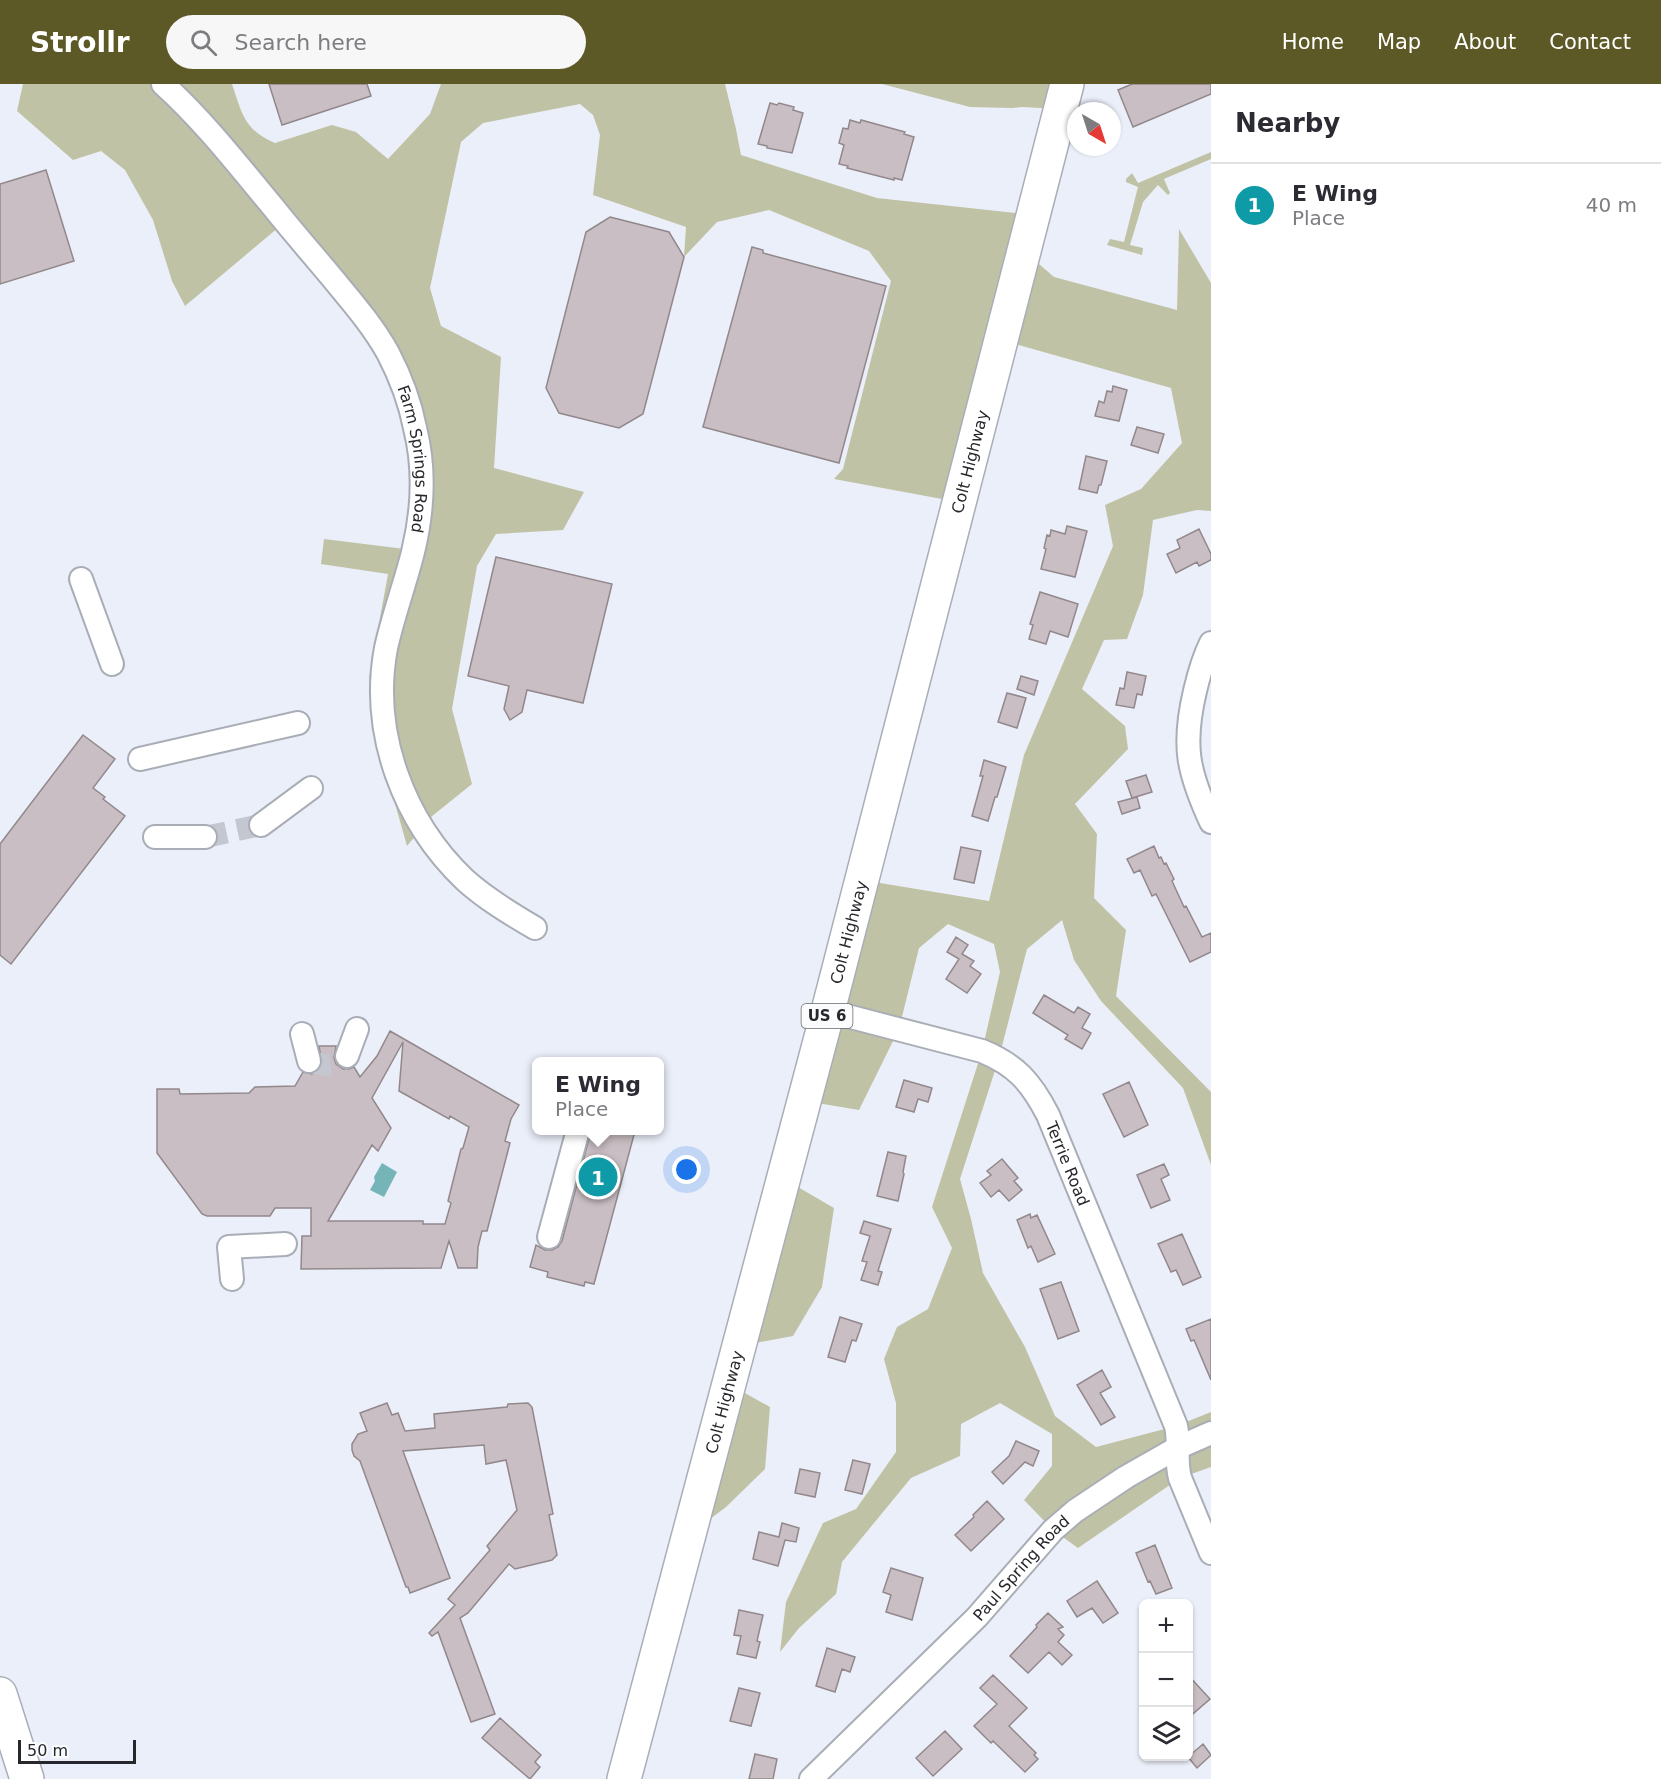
<!DOCTYPE html>
<meta charset="utf-8">
<style>
body{margin:0;font-family:"DejaVu Sans",sans-serif;background:#f7f7f7;color:#2b2b33}
.controls{position:absolute;right:18px;bottom:18px;display:grid;overflow:hidden;border-radius:9px;box-shadow:0 2px 4px #0004}
.controls button{width:54px;height:54px;display:grid;place-items:center;padding:0;border:0;border-bottom:2px solid #e1e1e2;background:#fff;color:#2b2b33;font:30px sans-serif}
.compass{position:absolute;left:1067px;top:18px;width:54px;height:54px;border-radius:50%;background:#fff;box-shadow:0 2px 4px #0004;rotate:141deg}
.scale{position:absolute;left:18px;bottom:15px;width:118px;box-sizing:border-box;padding-left:6px;border:3px solid #26282c;border-top:0;font-size:16px;line-height:21px;white-space:nowrap;color:#26282c;-webkit-text-stroke:4px #fbfcfe;paint-order:stroke}
.you{position:absolute;left:687px;top:1086px;width:21px;height:21px;margin:-15px;border:4px solid #fff;border-radius:50%;background:#1a73e8;box-shadow:0 0 0 9px #1a73e833}
.badge{display:grid;place-items:center;width:39px;height:39px;border-radius:50%;background:#5d5926;color:#fff;font-size:20px;font-weight:700}
.pin{position:absolute;translate:-50% -50%;border:3px solid #fff;box-shadow:0 2px 6px #0006}
.popup{position:absolute;left:532px;top:973px;width:132px;height:78px;box-sizing:border-box;display:grid;place-content:center;border-radius:9px;background:#fff;filter:drop-shadow(0 2px 4px #0005);font-size:20px;white-space:nowrap;color:#7c7c81}
.popup b{font-size:22px;color:#2b2b33}
.popup::after{content:'';position:absolute;left:50%;top:100%;margin-left:-12px;border:12px solid transparent;border-top-color:#fff}
.list{margin:0;padding:0;list-style:none}
h2{display:flex;justify-content:space-between;align-items:center;height:78px;margin:0;padding:0 24px;font-size:26px}
h2 small{font-size:20px;font-weight:400;color:#7c7c81}
.list li{display:grid;grid-template-columns:39px 1fr auto;gap:18px;align-items:center;box-sizing:border-box;height:84px;padding:0 24px;border-top:2px solid #e1e1e2}
.list b{display:block;font-size:22px;white-space:nowrap}
.list p{margin:0;font-size:20px;white-space:nowrap;color:#7c7c81}
.list em{font-size:20px;font-style:normal;color:#7c7c81}
.icon{flex:none;width:33px;height:33px;fill:none;stroke:currentColor;stroke-width:2;stroke-linecap:round;stroke-linejoin:round}
.map{position:relative;flex:none;width:1211px;height:1695px;overflow:hidden}
header{display:flex;align-items:center;gap:36px;box-sizing:border-box;height:84px;padding:0 30px;background:#5d5926;color:#fff}
header strong{font-size:28px}
nav{display:flex;gap:33px;margin-inline-start:auto;font-size:21px}
.search{width:420px;height:54px;background:#f7f7f7;display:flex;align-items:center;gap:15px;box-sizing:border-box;padding:0 21px;border-radius:33px;color:#7c7c81;font-size:22px}
main{display:flex}
aside{flex:1;background:#fff}
.map>svg:first-child{display:block}
.green{fill:#c0c2a5;fill-rule:evenodd}
.water{fill:#75b5b7}
.building{fill:#c9bec3;stroke:#92888c;stroke-width:1.5;fill-rule:evenodd}
.lines{fill:none;stroke-linecap:round;stroke-linejoin:round}
.minor-tunnel{stroke:#c4c7d0;stroke-width:22;stroke-dasharray:22 11;stroke-linecap:butt}
.minor-casing{stroke:#a9aeb6;stroke-width:26}
.highway-casing{stroke:#a9aeb6;stroke-width:36}
.minor{stroke:#fff;stroke-width:22}
.highway{stroke:#fff;stroke-width:33}
.labels{text-anchor:middle;dominant-baseline:central;stroke-width:5;stroke-linejoin:round;paint-order:stroke}
.shield{fill:#fbfcfe;stroke:#66686b;stroke-width:1.5}
.shield-label{font-size:15px;font-weight:bold;fill:#26282c}
.street-label{font-size:16px;fill:#26282c;stroke:#fbfcfe}
</style>
<header>
<strong>Strollr</strong>
<div class="search"><svg class="icon" aria-label="search" viewBox="0 0 24 24"><circle cx="10" cy="10" r="6"/><path d="M15 15l6 6"/></svg>Search here</div>
<nav><a>Home</a><a>Map</a><a>About</a><a>Contact</a></nav>
</header>
<main>
<div class="map">
<svg width="1211" height="1695" viewBox="0 0 1211 1695">
<rect width="100%" height="100%" fill="#ebeff9"/>
<!-- green -->
<path class="green" d="M 23,0 L 232,0 C 242,29 244,46 275,59 L 332,41 L 356,48 L 388,75 L 430,30 L 441,0 L 725,0 L 736,45 L 741,71 L 877,114 L 1033,131 L 1024,167 L 1054,193 L 1177,226 L 1179,145 L 1211,199 L 1211,427 L 1197,426 L 1153,436 L 1143,511 L 1127,555 L 1104,556 L 1082,605 L 1125,642 L 1128,665 L 1075,720 L 1097,750 L 1094,814 L 1126,846 L 1116,912 L 1211,1008 L 1211,1081 L 1183,1004 L 1101,917 L 1074,876 L 1062,836 L 1027,865 L 999,974 L 960,1095 L 971,1135 L 983,1189 L 1025,1263 L 1055,1332 L 1096,1363 L 1176,1342 L 1211,1328 L 1211,1383 L 1180,1394 L 1078,1464 L 1053,1446 L 1024,1416 L 1052,1382 L 1052,1350 L 1000,1319 L 961,1340 L 960,1372 L 911,1394 L 842,1478 L 836,1510 L 799,1544 L 780,1568 L 786,1518 L 823,1439 L 856,1425 L 896,1368 L 896,1319 L 884,1275 L 897,1243 L 928,1225 L 952,1164 L 932,1123 L 982,967 L 1000,888 L 994,860 L 948,840 L 919,864 L 899,945 L 859,1026 L 805,1017 L 784,1095 L 834,1124 L 822,1203 L 793,1252 L 739,1262 L 729,1300 L 770,1323 L 765,1385 L 726,1423 L 689,1451 L 652,1552 L 942,415 L 834,395 L 843,385 L 891,197 L 869,167 L 769,126 L 717,138 L 684,173 L 686,143 L 593,111 L 600,51 L 593,31 L 580,20 L 483,39 L 461,58 L 430,204 L 441,242 L 501,273 L 494,384 L 584,408 L 563,446 L 496,450 L 477,482 L 452,625 L 472,700 L 431,733 L 407,762 L 385,684 L 369,594 L 388,490 L 321,480 L 324,455 L 413,466 L 418,440 L 399,293 L 285,138 L 185,222 L 172,197 L 153,136 L 125,86 L 101,67 L 73,76 L 17,27 ZM 1001,256 L 1171,304 L 1182,359 L 1141,405 L 1105,421 L 1113,462 L 1024,671 L 989,817 L 862,796 Z
M 882,0 L 1067,0 L 1060,25 L 1022,23 L 1012,24 L 970,23 Z
M 1211,68 L 1211,75 L 1164,95 L 1170,109 L 1168,111 L 1158,101 L 1143,118 L 1130,161 L 1143,164 L 1142,171 L 1107,161 L 1110,155 L 1124,158 L 1138,103 L 1126,98 L 1126,95 L 1132,89 L 1138,99 Z"/>
<!-- water -->
<path class="water" d="M 382,1079 L 397,1088 L 384,1113 L 370,1106 L 375,1097 L 374,1093 Z"/>
<!-- building -->
<path class="building" d="M 269,0 L 367,0 L 371,12 L 282,41 Z
M 1132,0 L 1211,0 L 1211,10 L 1133,43 L 1118,6 Z
M 770,19 L 777,21 L 779,19 L 794,23 L 793,26 L 803,29 L 792,69 L 767,64 L 767,62 L 758,60 Z
M 850,36 L 860,39 L 861,36 L 905,48 L 904,50 L 914,53 L 902,96 L 894,94 L 894,96 L 847,84 L 848,82 L 839,80 L 844,61 L 839,59 L 843,44 L 848,45 Z
M 46,86 L 74,177 L 0,200 L 0,100 Z
M 610,133 L 669,148 L 684,173 L 643,330 L 619,344 L 559,329 L 546,304 L 586,148 Z
M 752,163 L 763,166 L 763,169 L 886,202 L 839,379 L 703,343 Z
M 1113,302 L 1127,306 L 1119,337 L 1095,332 L 1099,317 L 1104,319 L 1107,307 L 1112,308 Z
M 1137,343 L 1164,350 L 1158,369 L 1131,361 Z
M 1086,372 L 1107,377 L 1101,401 L 1099,401 L 1097,409 L 1079,405 Z
M 1067,442 L 1087,447 L 1075,493 L 1041,485 L 1046,465 L 1044,464 L 1047,451 L 1050,452 L 1051,446 L 1065,450 Z
M 1199,445 L 1211,470 L 1211,476 L 1199,482 L 1197,478 L 1176,489 L 1167,470 L 1180,464 L 1177,456 Z
M 496,473 L 612,500 L 583,619 L 527,606 L 522,628 L 510,636 L 504,625 L 509,602 L 468,592 Z
M 1040,508 L 1078,520 L 1068,553 L 1050,547 L 1046,560 L 1029,555 L 1033,541 L 1030,540 Z
M 1127,588 L 1146,592 L 1142,611 L 1137,610 L 1134,624 L 1116,621 L 1120,604 L 1124,605 Z
M 1021,592 L 1038,597 L 1034,611 L 1017,605 Z
M 1007,609 L 1026,614 L 1017,644 L 998,638 Z
M 83,651 L 115,675 L 93,704 L 105,713 L 103,715 L 125,732 L 11,880 L 0,871 L 0,760 Z
M 984,676 L 1006,683 L 997,713 L 995,713 L 988,737 L 972,732 L 983,692 L 980,692 Z
M 1146,691 L 1152,708 L 1132,714 L 1126,697 Z
M 1137,713 L 1140,724 L 1122,730 L 1118,718 Z
M 1154,762 L 1159,774 L 1161,773 L 1164,780 L 1166,779 L 1174,795 L 1172,797 L 1184,823 L 1186,822 L 1202,853 L 1211,849 L 1211,868 L 1190,878 L 1156,810 L 1152,812 L 1140,786 L 1134,789 L 1127,775 Z
M 961,763 L 981,767 L 974,799 L 954,795 Z
M 956,853 L 968,861 L 962,870 L 974,877 L 970,882 L 981,890 L 967,909 L 946,895 L 959,875 L 947,868 Z
M 1044,911 L 1074,929 L 1078,923 L 1090,930 L 1082,944 L 1091,949 L 1082,965 L 1065,955 L 1068,951 L 1033,929 Z
M 390,947 L 519,1021 L 511,1035 L 505,1057 L 510,1059 L 487,1147 L 482,1147 L 478,1163 L 477,1184 L 458,1184 L 449,1157 L 441,1184 L 301,1185 L 302,1152 L 311,1152 L 311,1124 L 275,1124 L 270,1132 L 207,1132 L 202,1130 L 157,1069 L 157,1005 L 179,1005 L 180,1010 L 249,1009 L 255,1003 L 295,1002 L 303,988 L 312,990 L 319,986 L 322,980 L 319,962 L 336,962 L 334,974 L 336,980 L 343,985 L 349,985 L 354,983 L 360,993 L 377,972 ZM 403,958 L 399,1007 L 449,1035 L 450,1032 L 469,1043 L 463,1064 L 461,1065 L 448,1117 L 451,1119 L 445,1140 L 423,1140 L 423,1137 L 328,1137 L 372,1061 L 378,1067 L 391,1044 L 372,1014 Z
M 904,996 L 932,1004 L 928,1018 L 918,1015 L 914,1028 L 896,1023 Z
M 1129,998 L 1148,1041 L 1124,1053 L 1103,1010 Z
M 591,1047 L 635,1047 L 594,1200 L 585,1198 L 584,1202 L 547,1193 L 548,1188 L 530,1183 L 536,1161 L 545,1166 L 552,1166 L 558,1163 L 562,1157 Z
M 888,1068 L 906,1072 L 903,1088 L 904,1090 L 898,1117 L 877,1112 Z
M 1002,1075 L 1018,1094 L 1014,1097 L 1022,1106 L 1009,1117 L 999,1106 L 991,1113 L 980,1099 L 991,1091 L 987,1087 Z
M 1164,1080 L 1169,1091 L 1161,1095 L 1170,1116 L 1151,1124 L 1137,1091 Z
M 1030,1130 L 1031,1134 L 1037,1131 L 1055,1170 L 1038,1178 L 1031,1162 L 1028,1164 L 1017,1136 Z
M 864,1137 L 891,1145 L 878,1187 L 882,1188 L 878,1201 L 861,1196 L 867,1178 L 862,1177 L 870,1152 L 860,1149 Z
M 1182,1150 L 1201,1193 L 1183,1201 L 1176,1186 L 1171,1188 L 1158,1160 Z
M 1061,1198 L 1079,1247 L 1058,1255 L 1040,1205 Z
M 840,1233 L 862,1240 L 856,1257 L 852,1256 L 845,1278 L 828,1273 Z
M 1211,1235 L 1211,1296 L 1194,1256 L 1191,1257 L 1186,1245 Z
M 1102,1286 L 1111,1303 L 1100,1309 L 1115,1333 L 1101,1341 L 1077,1301 Z
M 387,1319 L 392,1331 L 398,1329 L 405,1347 L 435,1344 L 434,1330 L 507,1323 L 508,1320 L 528,1319 L 532,1323 L 553,1430 L 549,1431 L 557,1471 L 552,1476 L 515,1485 L 509,1480 L 468,1529 L 460,1534 L 495,1630 L 471,1638 L 438,1548 L 432,1552 L 429,1549 L 455,1521 L 448,1515 L 490,1466 L 487,1462 L 517,1426 L 506,1376 L 486,1380 L 484,1361 L 403,1367 L 450,1494 L 410,1509 L 408,1503 L 406,1503 L 360,1377 L 354,1372 L 352,1366 L 352,1360 L 358,1350 L 367,1347 L 360,1329 Z
M 1016,1357 L 1039,1367 L 1033,1382 L 1025,1378 L 1003,1400 L 992,1388 L 1009,1372 Z
M 853,1376 L 870,1380 L 862,1410 L 845,1406 Z
M 800,1385 L 820,1389 L 815,1413 L 795,1409 Z
M 987,1417 L 1004,1435 L 971,1467 L 955,1451 L 974,1433 L 973,1431 Z
M 782,1439 L 799,1444 L 796,1458 L 785,1456 L 778,1482 L 753,1475 L 759,1448 L 779,1453 Z
M 1155,1461 L 1172,1504 L 1156,1510 L 1150,1497 L 1148,1498 L 1136,1469 Z
M 891,1484 L 923,1494 L 912,1536 L 886,1528 L 891,1511 L 883,1508 Z
M 1097,1497 L 1118,1529 L 1103,1539 L 1092,1524 L 1077,1533 L 1067,1517 Z
M 739,1526 L 763,1531 L 757,1557 L 760,1558 L 756,1574 L 737,1570 L 741,1552 L 734,1551 Z
M 1048,1529 L 1063,1543 L 1058,1545 L 1064,1551 L 1058,1558 L 1072,1571 L 1062,1581 L 1049,1568 L 1028,1589 L 1010,1572 L 1037,1543 L 1036,1541 Z
M 827,1564 L 855,1573 L 850,1588 L 842,1585 L 835,1608 L 816,1602 Z
M 993,1591 L 1027,1624 L 1009,1642 L 1036,1669 L 1034,1671 L 1038,1675 L 1025,1688 L 993,1657 L 991,1659 L 974,1642 L 997,1620 L 980,1604 Z
M 1188,1591 L 1210,1615 L 1188,1634 Z
M 739,1604 L 760,1609 L 751,1642 L 730,1637 Z
M 500,1634 L 541,1671 L 535,1678 L 540,1683 L 530,1695 L 482,1654 Z
M 945,1647 L 962,1665 L 933,1692 L 916,1674 Z
M 1203,1660 L 1211,1671 L 1197,1684 L 1188,1673 Z
M 755,1670 L 777,1675 L 773,1695 L 749,1695 Z"/>
<g class="lines">
<!-- minor-tunnel -->
<path class="minor-tunnel" d="M 205,753 L 261,741
M 309,977 C 324,983 335,982 347,972"/>
<!-- minor casing -->
<g class="minor-casing">
<g id="minor">
<path id="s1" d="M 163,0 C 204,37 238,81 273,123 C 293,148 314,172 334,196 C 353,219 373,242 388,269 C 400,292 410,318 415,344 C 425,384 423,427 413,468 C 405,500 393,532 386,564 C 370,649 404,738 465,796 C 486,815 511,830 535,844"/>
<path d="M 81,495 L 112,580"/>
<path d="M 1211,559 C 1203,575 1199,590 1195,607 C 1182,662 1188,688 1211,738"/>
<path d="M 140,675 L 298,639"/>
<path d="M 261,741 L 311,704"/>
<path d="M 155,753 L 205,753"/>
<path id="s2" d="M 828,927 L 982,967 C 1016,981 1031,998 1048,1031 L 1176,1342 C 1180,1359 1175,1376 1180,1394 L 1211,1469"/>
<path d="M 302,950 L 309,977"/>
<path d="M 347,972 L 357,945"/>
<path d="M 549,1153 L 578,1046"/>
<path d="M 232,1195 L 229,1163 L 285,1160"/>
<path id="s3" d="M 811,1695 L 977,1533 L 1053,1446 L 1075,1427 L 1126,1393 L 1177,1364 L 1211,1349"/>
</g>
</g>
<!-- highway casing -->
<g class="highway-casing">
<g id="highway">
<path d="M 0,1610 L 27,1695"/>
<path id="s4" d="M 624,1695 L 828,927 L 1067,0"/>
</g>
</g>
<!-- minor -->
<use href="#minor" class="minor"/>
<!-- highway -->
<use href="#highway" class="highway"/>
</g>
<g class="labels">
<!-- shield labels -->
<rect class="shield" x="801.5" y="920" width="51" height="24" rx="4.5"/>
<g class="shield-label">
<text x="827" y="932">US 6</text>
</g>
<!-- street labels -->
<g class="street-label">
<text stroke="none"><textPath href="#s1" startOffset="462">Farm Springs Road</textPath></text>
<text stroke="none"><textPath href="#s4" startOffset="1362">Colt Highway</textPath></text>
<text stroke="none"><textPath href="#s4" startOffset="876">Colt Highway</textPath></text>
<text stroke="none"><textPath href="#s2" startOffset="306">Terrie Road</textPath></text>
<text stroke="none"><textPath href="#s4" startOffset="390">Colt Highway</textPath></text>
<text stroke="none"><textPath href="#s3" startOffset="298">Paul Spring Road</textPath></text>
</g>
</g>
</svg>
<div class="controls">
<button>+</button>
<button>−</button>
<button><svg class="icon" aria-label="layers" viewBox="0 0 24 24"><path d="M12 4l9 5-9 5-9-5zM3 14l9 5 9-5"/></svg></button>
</div>
<svg class="compass" viewBox="-18 -18 36 36"><path d="M0-13l5 13h-10z" fill="#e53935"/><path d="M0 13l5-13h-10z" fill="#7c7c81"/></svg>
<div class="scale">50 m</div>
<div class="you"></div>
<div class="pin badge" style="left:598px;top:1093px;background:#0f9aa8">1</div>
<div class="popup"><b>E Wing</b>Place</div>
</div>
<aside>
<h2>Nearby<small></small></h2>
<ul class="list">
<li><span class="badge" style="background:#0f9aa8">1</span><div><b>E Wing</b><p>Place</p></div><em>40 m</em></li>
</ul>
</aside>
</main>
